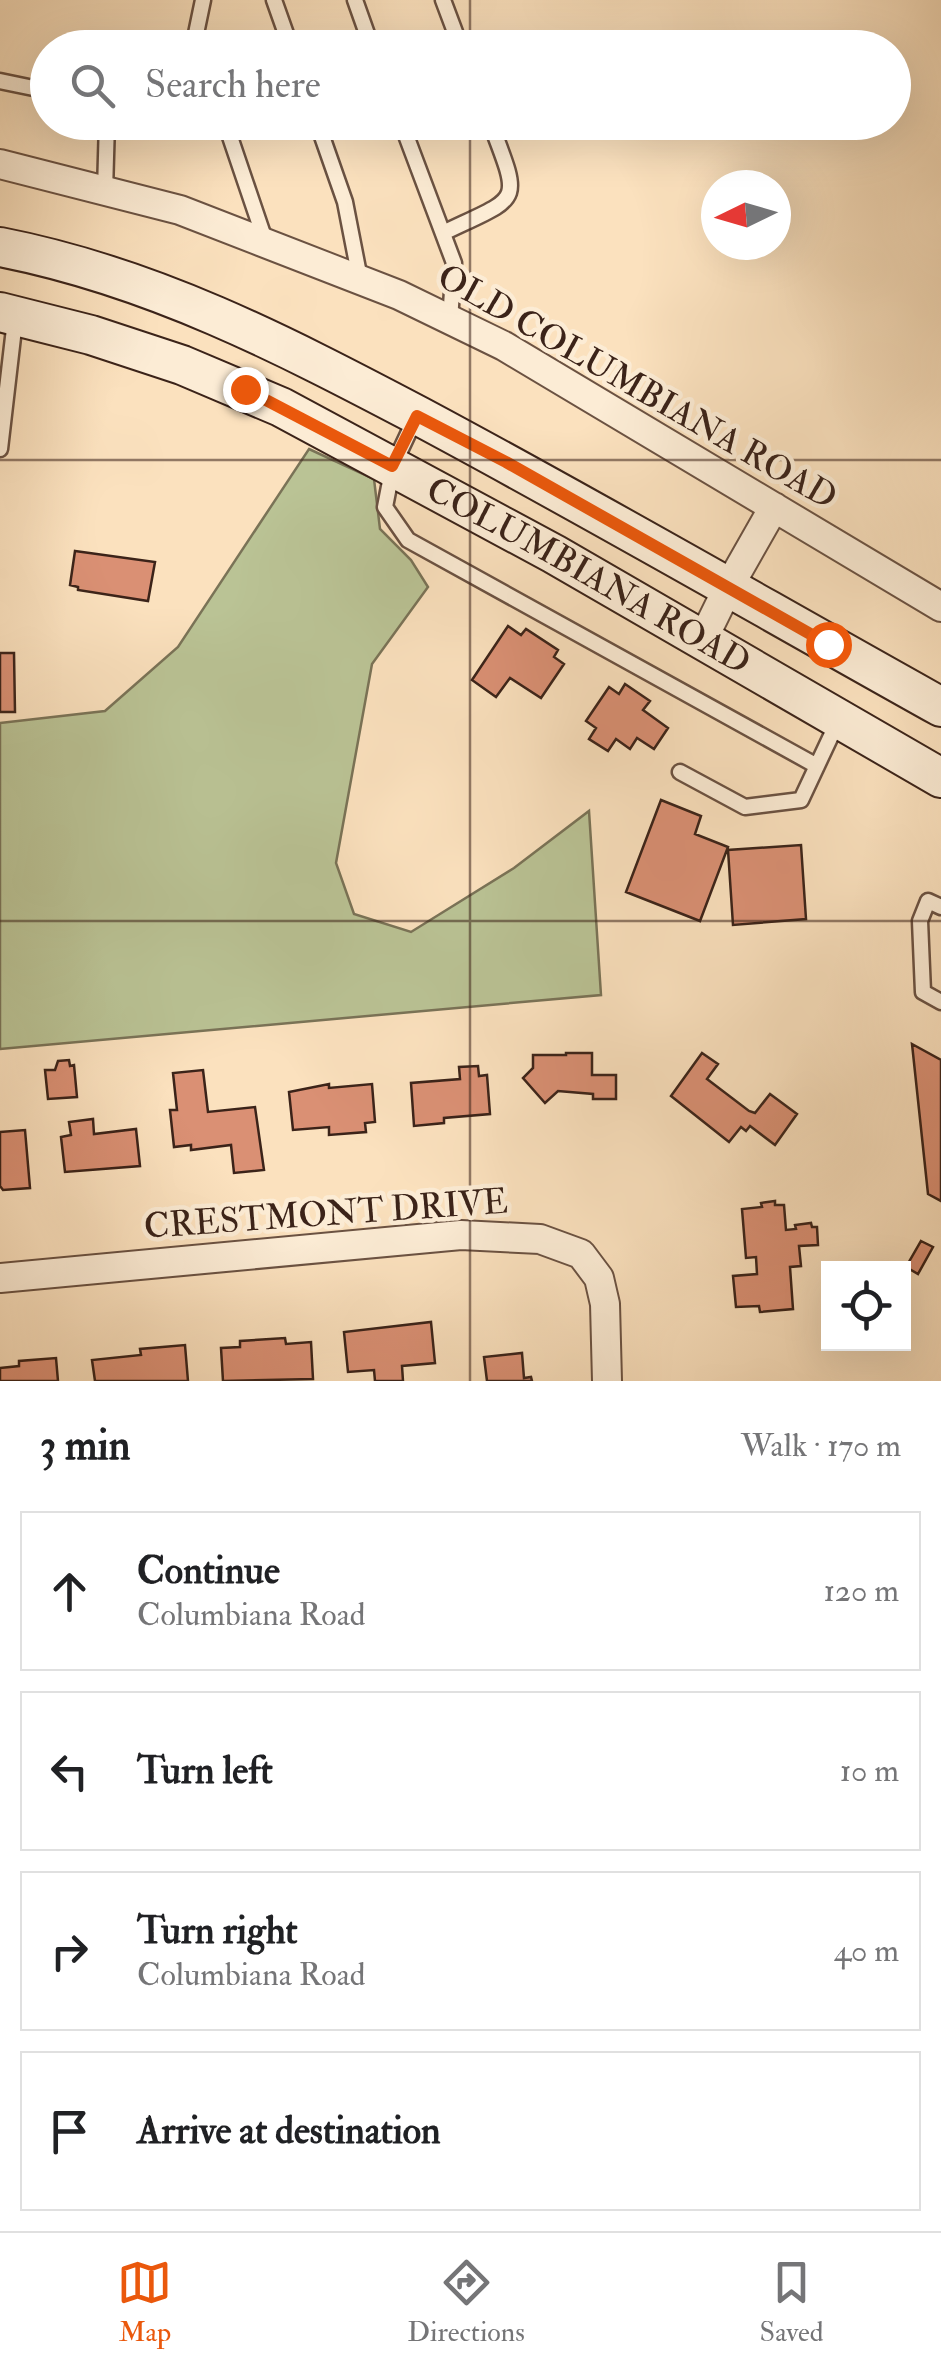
<!DOCTYPE html>
<meta charset="utf-8">
<style>
body{margin:0;font-family:"IM FELL Double Pica",serif;background:#f6f6f6;color:#202124}
.controls{position:absolute;right:30px;bottom:30px;display:grid;overflow:hidden;border-radius:0px;box-shadow:0 10px 40px #0002}
.controls button{width:90px;height:90px;display:grid;place-items:center;padding:0;border:0;border-bottom:2px solid #e0e0e0;background:#fff;color:#202124;font:50px sans-serif}
.compass{position:absolute;left:701px;top:170px;width:90px;height:90px;border-radius:50%;background:#fff;box-shadow:0 10px 40px #0002;rotate:265deg}
.stop{position:absolute;width:30px;height:30px;margin:-22px;border:8px solid #ea580c;border-radius:50%;background:#fff}
.stop.end{background:#ea580c;border-color:#fff;box-shadow:0 2px 10px #0008}
.list{margin:0;padding:0;list-style:none}
h2{display:flex;justify-content:space-between;align-items:center;height:130px;margin:0;padding:0 40px;font-size:42px}
h2 small{font-size:32px;font-weight:400;color:#757577}
.list li{display:grid;grid-template-columns:65px 1fr auto;gap:30px;align-items:center;box-sizing:border-box;height:160px;margin:0 20px 20px;padding:0 20px;border:2px solid #e0e0e0;border-radius:0px}
.list b{display:block;font-size:38px;white-space:nowrap}
.list p{margin:0;font-size:32px;white-space:nowrap;color:#757577}
.list em{font-size:32px;font-style:normal;color:#757577}
.icon{flex:none;width:55px;height:55px;fill:none;stroke:currentColor;stroke-width:2;stroke-linecap:round;stroke-linejoin:round}
.map{position:relative;flex:none;width:941px;height:1381px;overflow:hidden}
.search{position:absolute;background:#fff;box-shadow:0 10px 40px #0002;left:30px;right:30px;top:30px;height:110px;display:flex;align-items:center;gap:25px;box-sizing:border-box;padding:0 35px;border-radius:55px;color:#757577;font-size:38px}
.sheet{height:850px;background:#fff}
nav{display:flex;justify-content:space-around;align-items:center;box-sizing:border-box;height:140px;border-top:2px solid #e0e0e0;background:#fff;font-size:28px;color:#757577}
nav a{display:grid;justify-items:center;gap:5px}
nav .on{color:#ea580c}
.map>svg:first-child{display:block}
.green{fill:#bac395;stroke:#7a7357;stroke-width:2.5}
.building{fill:#da9074;stroke:#3b2319;stroke-width:2.5}
.lines{fill:none;stroke-linecap:round;stroke-linejoin:round}
.service-casing{stroke:#6b5242;stroke-width:19}
.minor-casing{stroke:#6b5242;stroke-width:32}
.secondary-casing{stroke:#3b2319;stroke-width:42}
.service{stroke:#fcecd5;stroke-width:14}
.minor{stroke:#fcecd5;stroke-width:28}
.secondary{stroke:#fcecd5;stroke-width:38}
.route{stroke:#ea580c;stroke-width:12}
.grid{fill:none;stroke:#3b2319;stroke-width:2.5;stroke-opacity:0.55}
.labels{text-anchor:middle;dominant-baseline:central;stroke-width:9;stroke-linejoin:round;paint-order:stroke}
.street-label{font-size:35px;fill:#3b2319;stroke:#fcecd5}
</style>
<div class="map">
<svg width="941" height="1381" viewBox="0 0 941 1381">
<rect width="100%" height="100%" fill="#fbe1be"/>
<filter id="stains"><feTurbulence type="fractalNoise" baseFrequency=".002" numOctaves="4"/><feColorMatrix values="0 0 0 0 .2 0 0 0 0 .09 0 0 0 0 .02 0 0 0 .5 -.17"/></filter>
<radialGradient id="worn" r=".72"><stop offset=".6" stop-color="#630" stop-opacity="0"/><stop offset="1" stop-color="#630" stop-opacity=".3"/></radialGradient>
<!-- green -->
<path class="green" d="M 309,449 L 374,479 L 380,529 L 411,560 L 428,587 L 372,664 L 336,863 L 354,914 L 411,932 L 514,868 L 589,811 L 601,995 L 0,1049 L 0,723 L 105,711 L 178,647 Z"/>
<!-- building -->
<path class="building" d="M 75,551 L 155,562 L 148,601 L 78,590 L 78,587 L 70,585 Z
M 508,626 L 521,635 L 526,629 L 558,650 L 554,657 L 564,664 L 541,698 L 510,678 L 496,697 L 472,680 Z
M 0,653 L 14,653 L 15,712 L 0,712 Z
M 625,684 L 650,701 L 643,710 L 668,728 L 654,749 L 637,738 L 630,749 L 616,739 L 608,751 L 589,739 L 596,728 L 586,721 L 609,687 L 619,694 Z
M 661,800 L 701,816 L 695,834 L 728,847 L 700,921 L 626,892 Z
M 801,845 L 806,919 L 733,925 L 728,850 Z
M 912,1044 L 941,1060 L 941,1201 L 928,1194 Z
M 566,1053 L 592,1053 L 592,1075 L 616,1075 L 616,1099 L 593,1099 L 593,1094 L 558,1091 L 545,1103 L 523,1078 L 533,1068 L 533,1055 L 566,1055 Z
M 702,1053 L 718,1064 L 707,1079 L 749,1111 L 755,1113 L 770,1094 L 797,1114 L 775,1145 L 750,1126 L 746,1131 L 741,1127 L 729,1142 L 671,1096 Z
M 69,1060 L 70,1066 L 74,1065 L 77,1097 L 48,1099 L 45,1070 L 55,1070 L 58,1061 Z
M 478,1066 L 479,1076 L 487,1075 L 490,1114 L 444,1118 L 444,1123 L 414,1126 L 411,1083 L 460,1079 L 459,1067 Z
M 203,1070 L 208,1112 L 255,1107 L 264,1170 L 234,1173 L 231,1145 L 191,1150 L 191,1145 L 174,1147 L 170,1110 L 177,1110 L 173,1073 Z
M 329,1084 L 329,1088 L 372,1084 L 375,1122 L 365,1123 L 366,1132 L 329,1135 L 329,1127 L 293,1130 L 289,1092 Z
M 93,1119 L 94,1134 L 136,1129 L 140,1166 L 65,1172 L 61,1137 L 71,1135 L 69,1122 Z
M 25,1130 L 30,1188 L 3,1190 L 0,1186 L 0,1132 Z
M 775,1201 L 775,1205 L 784,1205 L 786,1230 L 796,1229 L 795,1225 L 811,1223 L 812,1227 L 817,1227 L 818,1245 L 799,1246 L 801,1266 L 790,1267 L 793,1309 L 760,1312 L 759,1306 L 736,1307 L 733,1276 L 757,1274 L 756,1257 L 746,1258 L 742,1209 L 762,1207 L 761,1203 Z
M 921,1241 L 933,1247 L 918,1274 L 906,1267 Z
M 431,1322 L 435,1363 L 402,1366 L 403,1381 L 375,1381 L 374,1370 L 348,1372 L 344,1332 Z
M 285,1338 L 286,1344 L 311,1342 L 313,1379 L 223,1381 L 221,1348 L 240,1347 L 240,1341 Z
M 185,1345 L 188,1381 L 95,1381 L 92,1360 L 141,1355 L 140,1349 Z
M 522,1353 L 524,1378 L 531,1377 L 532,1381 L 487,1381 L 484,1357 Z
M 56,1358 L 58,1381 L 0,1381 L 0,1368 L 19,1366 L 19,1361 Z"/>
<g class="lines">
<!-- service casing -->
<g class="service-casing">
<path id="service" d="M 274,0 L 291,48
M 355,0 L 372,48
M 443,0 L 461,48
M 193,48 L 203,0
M 0,81 L 48,91
M 225,122 L 266,243
M 317,122 L 345,202 L 360,279
M 401,122 L 454,263 L 450,320
M 105,191 L 107,122
M 443,233 C 522,195 522,206 490,122
M 416,417 L 393,466 L 385,507 L 408,540 L 817,766
M 0,449 L 15,320
M 680,772 L 745,807 L 801,800 L 838,721
M 941,907 L 928,901 L 920,921 L 923,992 L 941,1002"/>
</g>
<!-- minor casing -->
<g class="minor-casing">
<path id="minor" d="M 0,164 L 180,210 L 399,295 L 504,346 L 941,607
M 702,641 L 728,588 L 774,507
M 0,1278 L 461,1235 L 540,1239 L 581,1254 L 599,1278 L 605,1304 L 607,1381"/>
</g>
<!-- secondary casing -->
<g class="secondary-casing">
<g id="secondary">
<path d="M 0,247 C 153,277 282,344 419,416 C 595,510 767,610 941,707"/>
<path id="s1" d="M 0,312 L 91,335 L 182,365 L 281,407 L 554,554 L 941,778"/>
</g>
</g>
<!-- service -->
<use href="#service" class="service"/>
<!-- minor -->
<use href="#minor" class="minor"/>
<!-- secondary -->
<use href="#secondary" class="secondary"/>
</g>
<g class="lines">
<!-- route -->
<path class="route" d="M 245,389 L 392,466 L 417,416 L 506,462 L 828,644"/>
</g>
<!-- grid -->
<path class="grid" d="M 470,0 L 470,48M 470,122 L 470,1381M 0,460 L 941,460M 0,921 L 941,921"/>
<g class="labels">
<!-- street labels -->
<g class="street-label">
<text transform="translate(637 387) rotate(30)">OLD COLUMBIANA ROAD</text>
<text stroke="none"><textPath href="#s1" startOffset="648">COLUMBIANA ROAD</textPath></text>
<text transform="translate(326 1214) rotate(-4)">CRESTMONT DRIVE</text>
</g>
</g>
<rect width="100%" height="100%" filter="url(#stains)"/>
<rect width="100%" height="100%" fill="url(#worn)"/>
</svg>
<div class="controls">
<button><svg class="icon" aria-label="locate" viewBox="0 0 24 24"><circle cx="12" cy="12" r="6"/><path d="M12 2v4M12 18v4M2 12h4M18 12h4"/></svg></button>
</div>
<svg class="compass" viewBox="-18 -18 36 36"><path d="M0-13l5 13h-10z" fill="#e53935"/><path d="M0 13l5-13h-10z" fill="#757577"/></svg>
<div class="stop" style="left:828px;top:644px"></div>
<div class="stop end" style="left:245px;top:389px"></div>
<div class="search"><svg class="icon" aria-label="search" viewBox="0 0 24 24"><circle cx="10" cy="10" r="6"/><path d="M15 15l6 6"/></svg>Search here</div>
</div>
<section class="sheet">
<h2>3 min<small>Walk · 170 m</small></h2>
<ul class="list">
<li><svg class="icon" aria-label="ahead" viewBox="0 0 24 24"><path d="M12 20V5M6 11l6-6 6 6"/></svg><div><b>Continue</b><p>Columbiana Road</p></div><em>120 m</em></li>
<li><svg class="icon" aria-label="left" viewBox="0 0 24 24"><path d="M17 20v-9H6M10 6l-5 5 5 5"/></svg><div><b>Turn left</b></div><em>10 m</em></li>
<li><svg class="icon" aria-label="right" viewBox="0 0 24 24"><path d="M7 20v-9h11M14 6l5 5-5 5"/></svg><div><b>Turn right</b><p>Columbiana Road</p></div><em>40 m</em></li>
<li><svg class="icon" aria-label="arrive" viewBox="0 0 24 24"><path d="M6 21V4h12l-3 4 3 4H6"/></svg><div><b>Arrive at destination</b></div></li>
</ul>
</section>
<nav>
<a class="on"><svg class="icon" aria-label="map" viewBox="0 0 24 24"><path d="M3 6l6-2 6 2 6-2v14l-6 2-6-2-6 2zM9 4v14M15 6v14"/></svg>Map</a>
<a><svg class="icon" aria-label="directions" viewBox="0 0 24 24"><path d="M12 3l9 9-9 9-9-9zM9 14v-3h6M13 9l2 2-2 2"/></svg>Directions</a>
<a><svg class="icon" aria-label="saved" viewBox="0 0 24 24"><path d="M7 4h10v16l-5-4-5 4z"/></svg>Saved</a>
</nav>
